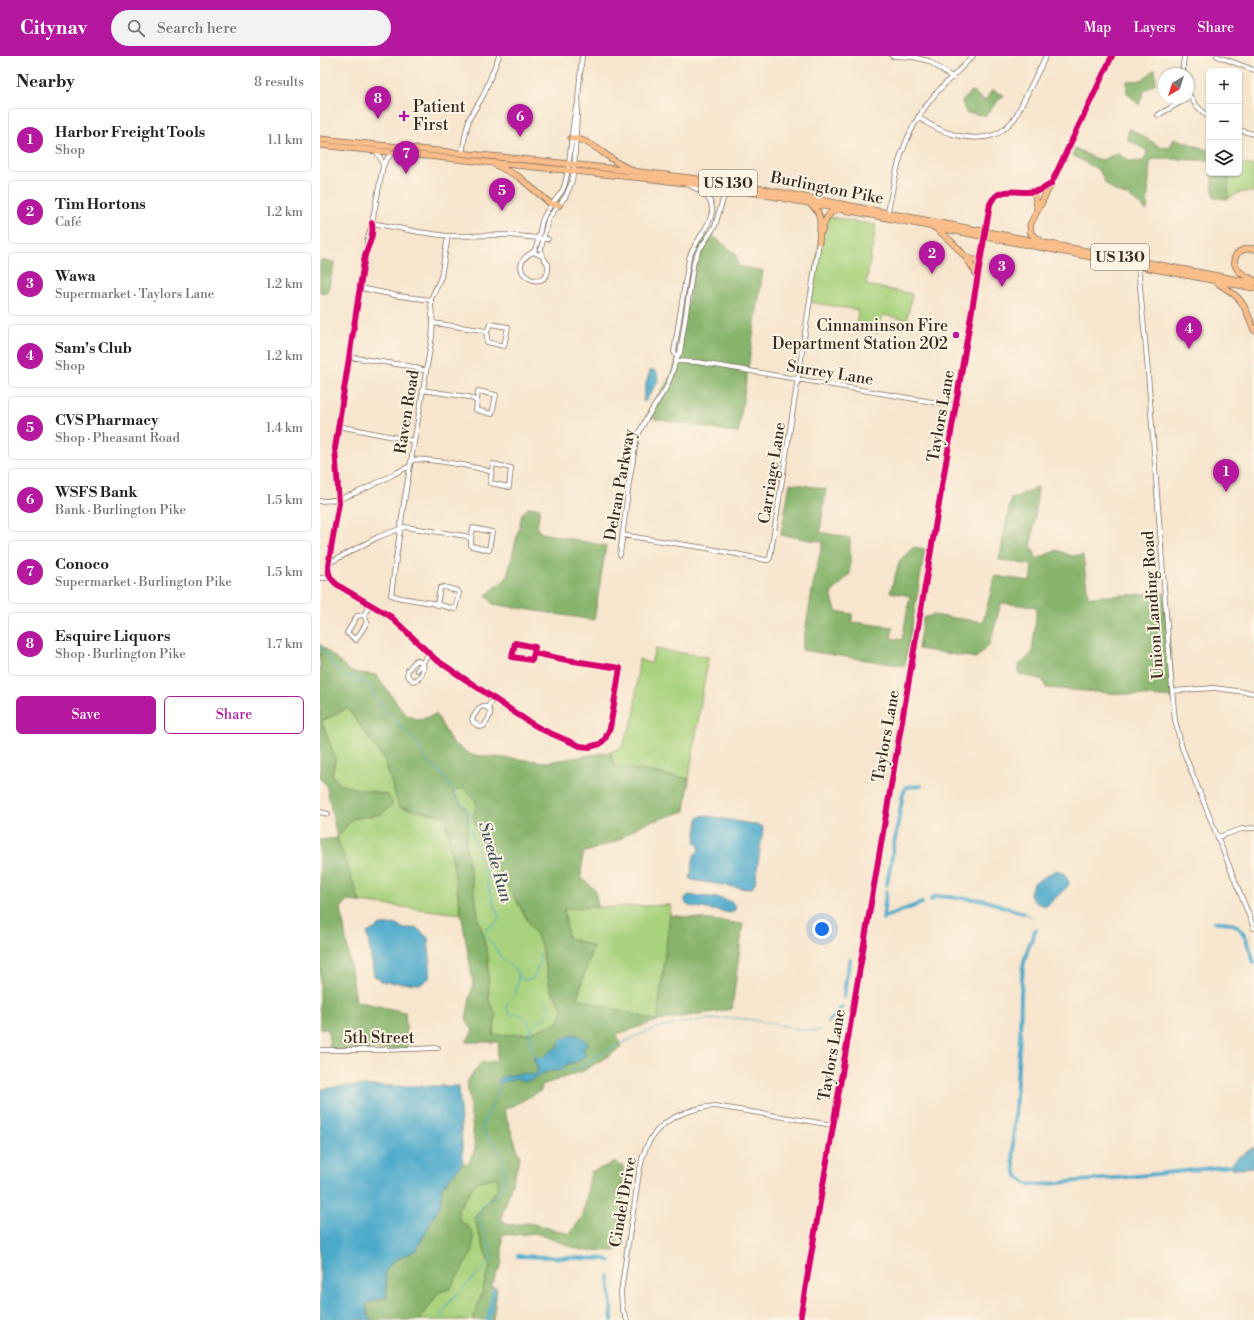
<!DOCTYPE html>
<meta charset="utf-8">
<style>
body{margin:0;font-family:"Libre Bodoni",serif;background:#f2f2f2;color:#222}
.controls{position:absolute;right:12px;top:12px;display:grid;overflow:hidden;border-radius:6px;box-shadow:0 1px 3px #0004}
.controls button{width:36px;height:36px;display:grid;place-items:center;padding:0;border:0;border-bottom:1px solid #e0e0e0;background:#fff;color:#222;font:20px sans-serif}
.compass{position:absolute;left:838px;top:12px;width:36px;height:36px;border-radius:50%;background:#fff;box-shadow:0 1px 3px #0004;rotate:218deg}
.you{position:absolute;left:502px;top:873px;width:14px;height:14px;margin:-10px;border:3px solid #fff;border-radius:50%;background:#1a73e8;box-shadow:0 0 0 6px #1a73e833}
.badge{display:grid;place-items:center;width:26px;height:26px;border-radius:50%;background:#b5179e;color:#fff;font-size:13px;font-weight:700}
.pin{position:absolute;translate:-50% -33px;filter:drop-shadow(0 1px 2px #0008)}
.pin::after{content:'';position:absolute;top:21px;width:14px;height:12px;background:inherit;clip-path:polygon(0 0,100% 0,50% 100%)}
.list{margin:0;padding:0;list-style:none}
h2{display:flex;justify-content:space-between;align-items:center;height:52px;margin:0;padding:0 16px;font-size:17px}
h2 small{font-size:13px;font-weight:400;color:#767676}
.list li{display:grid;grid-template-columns:26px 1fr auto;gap:12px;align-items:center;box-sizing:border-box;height:64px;margin:0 8px 8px;padding:0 8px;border:1px solid #e0e0e0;border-radius:6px}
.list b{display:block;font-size:15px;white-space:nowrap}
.list p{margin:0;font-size:13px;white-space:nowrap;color:#767676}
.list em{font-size:13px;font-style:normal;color:#767676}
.actions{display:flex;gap:8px;padding:12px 16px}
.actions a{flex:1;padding:9px 0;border:1px solid #b5179e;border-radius:6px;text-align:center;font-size:14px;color:#b5179e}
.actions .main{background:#b5179e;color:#fff}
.icon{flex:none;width:22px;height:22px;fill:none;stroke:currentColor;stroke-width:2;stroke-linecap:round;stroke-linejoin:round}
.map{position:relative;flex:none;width:934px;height:1264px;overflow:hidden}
header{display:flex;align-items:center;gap:24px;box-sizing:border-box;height:56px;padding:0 20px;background:#b5179e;color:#fff}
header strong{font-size:19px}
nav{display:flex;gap:22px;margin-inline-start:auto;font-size:14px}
.search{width:280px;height:36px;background:#f2f2f2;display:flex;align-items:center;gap:10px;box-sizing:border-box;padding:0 14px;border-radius:22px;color:#767676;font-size:15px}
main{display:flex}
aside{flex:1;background:#fff}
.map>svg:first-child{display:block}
.green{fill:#a8d27d;stroke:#727e4e}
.forest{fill:#86b46c;stroke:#606f45;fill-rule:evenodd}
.water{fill:#4ca9ca;stroke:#446a74}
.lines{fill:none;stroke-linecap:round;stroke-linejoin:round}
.stream{stroke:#4ca9ca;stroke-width:1}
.canal{stroke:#4ca9ca;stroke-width:4}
.minor-casing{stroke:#7d6b5b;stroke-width:5.5}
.highway-casing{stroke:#7d6b5b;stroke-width:7}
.minor{stroke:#fff;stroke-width:4}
.highway{stroke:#f8bd89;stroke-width:5.5}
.cycleway-casing{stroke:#fcf5e5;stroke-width:8}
.cycleway{stroke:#d6006c;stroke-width:6}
.poi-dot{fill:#b5179e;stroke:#fcf5e5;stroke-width:1.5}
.labels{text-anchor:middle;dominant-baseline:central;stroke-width:4;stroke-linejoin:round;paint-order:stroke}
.shield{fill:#fcf5e5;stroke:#75675a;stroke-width:1}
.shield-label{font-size:15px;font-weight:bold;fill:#3b2a1e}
.poi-label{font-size:16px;fill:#3b2a1e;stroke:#fcf5e5;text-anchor:start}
.street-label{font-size:16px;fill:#3b2a1e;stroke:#fcf5e5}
.water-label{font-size:17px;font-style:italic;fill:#41565a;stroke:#fcf5e5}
</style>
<header>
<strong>Citynav</strong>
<div class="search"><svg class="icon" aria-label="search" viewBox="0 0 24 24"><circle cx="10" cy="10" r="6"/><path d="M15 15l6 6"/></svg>Search here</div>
<nav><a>Map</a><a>Layers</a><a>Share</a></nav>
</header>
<main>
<aside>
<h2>Nearby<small>8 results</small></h2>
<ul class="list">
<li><span class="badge">1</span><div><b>Harbor Freight Tools</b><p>Shop</p></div><em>1.1 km</em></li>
<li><span class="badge">2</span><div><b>Tim Hortons</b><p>Café</p></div><em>1.2 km</em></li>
<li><span class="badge">3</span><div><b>Wawa</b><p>Supermarket · Taylors Lane</p></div><em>1.2 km</em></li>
<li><span class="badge">4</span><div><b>Sam's Club</b><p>Shop</p></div><em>1.2 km</em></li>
<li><span class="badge">5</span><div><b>CVS Pharmacy</b><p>Shop · Pheasant Road</p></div><em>1.4 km</em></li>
<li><span class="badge">6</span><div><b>WSFS Bank</b><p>Bank · Burlington Pike</p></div><em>1.5 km</em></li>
<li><span class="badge">7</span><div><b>Conoco</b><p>Supermarket · Burlington Pike</p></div><em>1.5 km</em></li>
<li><span class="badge">8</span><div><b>Esquire Liquors</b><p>Shop · Burlington Pike</p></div><em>1.7 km</em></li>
</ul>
<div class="actions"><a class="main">Save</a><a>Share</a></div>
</aside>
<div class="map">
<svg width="934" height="1264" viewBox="0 0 934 1264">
<rect width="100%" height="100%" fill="#fcf5e5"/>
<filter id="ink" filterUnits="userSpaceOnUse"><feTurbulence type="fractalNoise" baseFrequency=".025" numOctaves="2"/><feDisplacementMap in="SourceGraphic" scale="8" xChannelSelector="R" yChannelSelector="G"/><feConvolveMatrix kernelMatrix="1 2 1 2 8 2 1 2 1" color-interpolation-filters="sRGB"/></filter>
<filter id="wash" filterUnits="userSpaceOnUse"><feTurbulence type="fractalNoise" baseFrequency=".012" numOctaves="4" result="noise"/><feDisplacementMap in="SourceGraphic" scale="16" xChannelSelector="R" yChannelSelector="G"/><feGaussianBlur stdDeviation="0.9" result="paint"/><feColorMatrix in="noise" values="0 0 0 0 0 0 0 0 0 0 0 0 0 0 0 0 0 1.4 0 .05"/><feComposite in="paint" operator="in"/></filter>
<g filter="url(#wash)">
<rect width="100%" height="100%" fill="#f7e5cd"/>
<!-- green -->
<path class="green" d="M 919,107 L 934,110 L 934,136 L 920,136 L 908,143 L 909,117 L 919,117 Z
M 504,160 L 556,169 L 546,229 L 592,238 L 587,264 L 563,259 L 559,277 L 536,273 L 538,254 L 489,246 Z
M 335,593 L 388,601 L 369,723 L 295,710 L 290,696 L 302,691 L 314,660 L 319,603 L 331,608 Z
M 28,652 L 64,703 L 79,751 L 125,760 L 141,858 L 40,846 L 17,782 L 32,763 L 61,758 L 68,739 L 20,729 L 12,718 L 15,703 L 2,665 Z
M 144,732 L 157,747 L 153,760 L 161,783 L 220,886 L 231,934 L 243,953 L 239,966 L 208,978 L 173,980 L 176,959 L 169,945 L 168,901 L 159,864 L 146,793 L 148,756 L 132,735 Z
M 351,849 L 337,965 L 257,942 L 273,891 L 248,882 L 244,852 Z
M 177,1121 L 178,1132 L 154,1162 L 170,1211 L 153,1264 L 100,1264 L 119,1236 L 153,1176 L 139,1163 L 138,1153 L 156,1126 Z"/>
<!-- forest -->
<path class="forest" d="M 835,13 L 836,27 L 824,35 L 819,49 L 807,37 L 807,25 L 822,24 Z
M 672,34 L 683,39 L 666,59 L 646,57 L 642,46 L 651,35 L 665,45 Z
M 809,72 L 839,90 L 850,92 L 854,82 L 887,94 L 889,94 L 889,104 L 833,103 L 830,107 L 827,155 L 809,140 L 796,136 L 786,128 L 779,114 L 752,99 L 755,92 L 774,102 L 782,104 L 798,97 L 809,106 L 823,105 L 826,101 L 827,95 L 807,83 Z
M 891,117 L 909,117 L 908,143 L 894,142 Z
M 389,177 L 416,198 L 418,210 L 443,215 L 418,377 L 335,363 L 328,357 L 352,318 L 356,305 L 379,190 Z
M 0,204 L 15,206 L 7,237 L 0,236 Z
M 470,427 L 506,433 L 500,476 L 530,482 L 530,518 L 511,538 L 516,555 L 532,558 L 532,566 L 573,571 L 571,582 L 582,584 L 590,540 L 570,536 L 580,504 L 594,491 L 605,493 L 585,610 L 482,594 L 495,518 L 503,486 L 461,479 Z
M 718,431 L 715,461 L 711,489 L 717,503 L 737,494 L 752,500 L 763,499 L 768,541 L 845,537 L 854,642 L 726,632 L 723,624 L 699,618 L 699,609 L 712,598 L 717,551 L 681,547 L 670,588 L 656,602 L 598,593 L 603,562 L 613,559 L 663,566 L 675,520 L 710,525 L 712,509 L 679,504 L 691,443 Z
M 209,451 L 220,452 L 217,473 L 222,477 L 286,490 L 274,564 L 173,548 L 166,539 L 187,522 L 202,458 Z
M 0,588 L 31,616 L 56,619 L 86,659 L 100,664 L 116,658 L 132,687 L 152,699 L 228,706 L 290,696 L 295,710 L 369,723 L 365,755 L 320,769 L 299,784 L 263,797 L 261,821 L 275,834 L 278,851 L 244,853 L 248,882 L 273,890 L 257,942 L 337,965 L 350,859 L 423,868 L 412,953 L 337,965 L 297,978 L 301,992 L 263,1015 L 222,1029 L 221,1035 L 184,1054 L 200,1101 L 181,1163 L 189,1169 L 210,1167 L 250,1178 L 263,1160 L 271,1116 L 296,1106 L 303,1111 L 303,1157 L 296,1195 L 261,1194 L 215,1177 L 196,1179 L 182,1178 L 182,1207 L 171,1230 L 177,1232 L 173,1264 L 153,1264 L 170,1211 L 154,1162 L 178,1132 L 177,1121 L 156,1126 L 138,1153 L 139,1163 L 153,1176 L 153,1195 L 130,1233 L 119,1236 L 100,1264 L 52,1264 L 48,1260 L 46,1248 L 67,1240 L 65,1216 L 73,1205 L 96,1194 L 120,1149 L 122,1131 L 143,1107 L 148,1109 L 155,1093 L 147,1025 L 161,1007 L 176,1005 L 179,986 L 146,986 L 153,975 L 146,963 L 153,927 L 125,760 L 79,751 L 64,703 L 27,652 L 2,665 L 15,703 L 12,719 L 20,729 L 68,739 L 73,748 L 62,758 L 32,763 L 17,782 L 40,846 L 27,845 L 21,852 L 36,945 L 85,956 L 88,993 L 10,994 L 8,973 L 0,973 L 0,784 L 17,782 L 6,728 L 0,723 ZM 144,732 L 157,747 L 153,760 L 161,783 L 220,886 L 231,934 L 243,953 L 239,966 L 208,978 L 173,979 L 176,959 L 169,945 L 168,901 L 159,864 L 146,793 L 148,756 L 132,736 Z"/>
<!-- water -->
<path class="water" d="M 333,314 L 337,316 L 338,325 L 325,346 L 323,345 L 326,327 L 330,315 Z
M 383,759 L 442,770 L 443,774 L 435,827 L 432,832 L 426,833 L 372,824 L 370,823 L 374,799 L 378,796 L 379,788 L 375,786 L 378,762 Z
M 736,814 L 743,816 L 749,826 L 748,830 C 747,831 729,848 728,849 C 722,851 711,845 710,839 C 710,835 712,830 714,827 Z
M 369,839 C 380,840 402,841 411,846 C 414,847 415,850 416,853 L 411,857 L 369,850 C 365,848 365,846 365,842 Z
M 77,868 L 82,872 L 97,872 L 108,882 L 110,902 L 110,921 L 101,928 L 63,926 L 54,920 L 47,877 L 61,869 Z
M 253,978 L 262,981 L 268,987 L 263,993 L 266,999 L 259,1005 L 246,1009 L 239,1015 L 228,1015 L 212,1024 L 204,1026 L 198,1023 L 179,1027 L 178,1024 L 180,1021 C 184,1021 201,1017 203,1017 C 208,1018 210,1020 216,1018 L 218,1013 L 213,1002 L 217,1001 L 221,1002 L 225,1000 L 229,996 L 237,991 L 242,983 Z
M 22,1030 L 139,1030 L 143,1107 L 122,1131 L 120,1149 L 96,1194 L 73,1205 L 65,1216 L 67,1240 L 46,1248 L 48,1260 L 52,1264 L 0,1264 L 0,1036 L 3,1033 Z
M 934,1091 L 934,1111 L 916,1113 L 912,1112 L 912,1108 L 917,1102 Z"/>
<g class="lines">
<!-- stream -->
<path class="stream" d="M 0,588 L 17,614 L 27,621 L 34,619 L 49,629 L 52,636 L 60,647 L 99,690 L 102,699 L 109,707 L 122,718 L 136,739 L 139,745 L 150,755 L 149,766 L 150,771 L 167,823 L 170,837 L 179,861 L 177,867 L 170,871 L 164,876 L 165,880 L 174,890 L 181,902 L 198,916 C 198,922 197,930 196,936 C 194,946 180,947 190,958 C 193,959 195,958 197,958 C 204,958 210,968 211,973
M 29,621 C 32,626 38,628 43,626
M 566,836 L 567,828
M 703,857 L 713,862
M 198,921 L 203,924 L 213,923 C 214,918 218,914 218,909 L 221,906 L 219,898
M 215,1001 L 210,986 L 213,980 L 209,979 L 209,976 C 215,969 224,964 229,955 L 226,944
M 243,1012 L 251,1014 L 258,1013 L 278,999 L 321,978 L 341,971 L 381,964 L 414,962 L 428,963 L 485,974 L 497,975 L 501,973
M 119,1264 L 128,1248 L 134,1241 L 172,1204 C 174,1189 159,1173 159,1156 C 163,1145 174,1144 180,1135 C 188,1124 183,1102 177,1091 C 172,1083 164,1080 162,1071 L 176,1040 L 180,1027"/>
<!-- canal -->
<path class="canal" d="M 567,828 L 583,738 L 586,731 L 601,730
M 611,844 L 614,841 L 617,840 L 663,844 L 703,857
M 564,861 L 602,847
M 563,863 L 566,836
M 894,866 C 926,864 925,881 934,907
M 716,873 L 708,892 L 703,910 L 701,938 L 700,979 L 693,1087 L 694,1110 L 697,1120 L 707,1128 L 720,1129 L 758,1125 L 808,1121 L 911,1110
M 524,941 L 526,923 L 530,904
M 508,966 L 522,951
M 198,1200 L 286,1203 L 290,1205
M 289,1220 L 292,1264
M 168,1264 L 174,1234"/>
</g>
</g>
<g filter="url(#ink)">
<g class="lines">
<!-- minor casing -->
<g class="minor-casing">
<path id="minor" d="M 572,0 L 593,1 L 609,5 L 633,22
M 897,0 L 934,14
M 863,18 L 863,9 L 864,0
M 868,37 L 875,48 L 889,62
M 838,59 L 870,41
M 598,61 C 619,76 648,87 674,79 C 683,76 690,68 695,62 L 726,0
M 919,74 L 934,78
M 55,94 L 60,101 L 63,110
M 142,98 L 145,80 L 149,63 L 163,40 L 179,0
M 568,156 C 576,112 583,78 612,42 C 624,27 640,14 653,0
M 52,167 C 54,181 49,187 45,199 L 15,392 L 19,447 L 8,510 C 8,520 12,525 19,530 L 70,560 L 115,603 L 209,666 L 223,674 L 260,690 L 269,691 L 280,688 L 285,683 L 290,672 L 300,612 L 247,604 L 214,597 L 212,604 L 192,601 L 195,587 L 215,591 L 214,597
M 52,167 L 99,176 L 128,180 L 189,179 L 228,183
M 48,191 L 47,185 L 52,167 L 63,110 L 67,103 L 73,96
M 213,196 C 218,192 220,173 222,165 C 227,150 239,143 244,131 C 252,105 250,77 256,51
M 213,196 L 222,200 L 228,208 C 231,243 178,214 213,196 Z
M 222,200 L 221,193 L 228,163 L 233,156 L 246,140 L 251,128 L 254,115 L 258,42 L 262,0
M 818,210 L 827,304 L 851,622 L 855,664 L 862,692 L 934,872
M 41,232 L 79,240 L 111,244
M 113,267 L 161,274 L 167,276 L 167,286 L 184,290 L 188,271 L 170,268 L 167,276
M 30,301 L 89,310 L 106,315
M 357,301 L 354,296 L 369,202 C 380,172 415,150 369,129
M 356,305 L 377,306 L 636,350
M 102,334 L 149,341 L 157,345 L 156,354 L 172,358 L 176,339 L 158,335 L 157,345
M 18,370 L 94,385
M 91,404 C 104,401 158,411 171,416
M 173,408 L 191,412 L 189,431 L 170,427 Z
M 0,445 C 29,446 64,422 90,410
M 302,479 L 386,492 L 446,504 L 448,504 L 450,502 L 499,186
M 300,499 L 309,427 L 317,381 L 326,363 L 345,334 L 350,323 L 357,301 L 360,297 L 374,205 L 378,196 L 395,170 L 403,143 L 408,137 L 415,133
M 9,507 L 58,481 L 85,471 L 146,480 L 151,483 L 151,490 L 169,494 L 172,476 L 153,472 L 151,483
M 0,522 L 10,522
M 117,549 L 120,532 L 124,531 L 138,535 L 139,537 L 135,553 L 112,547 L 81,542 L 71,539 L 84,446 L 112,281 L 113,267 L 111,250 L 111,243 L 121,221 L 128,180
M 44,559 L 47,566 L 36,584 L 27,577 L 37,560 L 44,559 L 50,548
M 96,604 L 103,607 C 105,614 101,623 93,625 L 87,619 L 88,614 Z
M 97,614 L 109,598
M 852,635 L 894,632 L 934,637
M 163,650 C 176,654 169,662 164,670 L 160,671 L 153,666 L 152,663 L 159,652 Z
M 167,652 L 174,642
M 0,756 L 8,758
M 898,781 L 922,773 L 934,772
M 0,994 L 63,994 L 118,992
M 307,1264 L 302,1252 L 301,1236 C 305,1208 309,1179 314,1151 C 320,1114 319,1078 357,1060 C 370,1054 382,1051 395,1050 L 513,1069
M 480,1264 L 670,148 C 679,128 700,139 717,135 C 722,134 727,130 731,128 L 792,0"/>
</g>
<!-- highway casing -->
<g class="highway-casing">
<path id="highway" d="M 251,82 C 267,83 280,95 292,103 C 298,108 305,111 312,114
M 0,83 C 140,98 281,109 421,129 L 934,227
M 0,89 L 333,123 L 415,133 L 934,232
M 174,108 L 199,121 L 231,148 L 239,149
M 714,135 L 717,149 L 717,154
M 489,147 C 504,156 500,172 499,186
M 614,171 C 632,185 648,200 658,221
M 502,175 C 504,165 508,157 517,152
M 720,184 L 711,178 L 710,169 L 731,128
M 934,193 C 921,191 908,200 918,214 C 922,219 928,221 934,224
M 647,201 L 651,204 L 661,204
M 896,226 C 923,243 923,245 934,274"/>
</g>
<!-- minor -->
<use href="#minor" class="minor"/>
<!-- highway -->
<use href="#highway" class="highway"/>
<!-- cycleway casing -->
<g class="cycleway-casing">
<path id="cycleway" d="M 52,167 C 54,181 49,187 45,199 L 15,392 L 19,447 L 8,510 C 8,520 12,525 19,530 L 70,560 L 115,603 L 209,666 L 223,674 L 260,690 L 269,691 L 280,688 L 285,683 L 290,672 L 300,612 L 247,604 L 214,597 L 212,604 L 192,601 L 195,587 L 215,591 L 214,597
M 480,1264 L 670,148 C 679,128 700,139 717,135 C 722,134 727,130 731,128 L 792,0"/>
</g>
<!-- cycleway -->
<use href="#cycleway" class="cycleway"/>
</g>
</g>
<!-- markers -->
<g class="poi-dot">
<path d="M82 54h4v4h4v4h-4v4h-4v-4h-4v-4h4z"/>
<circle cx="636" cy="279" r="4"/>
</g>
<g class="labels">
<!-- shield labels -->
<g class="shield">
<rect x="379" y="114" width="58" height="26" rx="3"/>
<rect x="771" y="188" width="58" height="26" rx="3"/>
</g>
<g class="shield-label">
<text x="408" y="127">US 130</text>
<text x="800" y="201">US 130</text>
</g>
<!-- poi labels -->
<g class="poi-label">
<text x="93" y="51">Patient<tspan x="93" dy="18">First</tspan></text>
<text x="628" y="270" text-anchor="end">Cinnaminson Fire<tspan x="628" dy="18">Department Station 202</tspan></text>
</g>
<!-- street labels -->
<g class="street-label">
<text transform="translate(507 132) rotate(11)">Burlington Pike</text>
<text transform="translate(510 317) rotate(9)">Surrey Lane</text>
<text transform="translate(87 356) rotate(-81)">Raven Road</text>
<text transform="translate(621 360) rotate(-80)">Taylors Lane</text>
<text transform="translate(452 417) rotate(-81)">Carriage Lane</text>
<text transform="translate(300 429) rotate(-80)">Delran Parkway</text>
<text transform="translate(833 549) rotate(-94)">Union Landing Road</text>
<text transform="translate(566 680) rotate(-80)">Taylors Lane</text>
<text x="59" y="982">5th Street</text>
<text transform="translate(512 999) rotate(-80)">Taylors Lane</text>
<text transform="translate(303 1146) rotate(-80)">Cindel Drive</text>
</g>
<!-- water labels -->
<g class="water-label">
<text transform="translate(175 806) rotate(74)">Swede Run</text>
</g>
</g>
</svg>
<div class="controls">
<button>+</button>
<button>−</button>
<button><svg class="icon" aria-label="layers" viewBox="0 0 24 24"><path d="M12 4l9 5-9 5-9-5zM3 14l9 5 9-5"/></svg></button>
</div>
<svg class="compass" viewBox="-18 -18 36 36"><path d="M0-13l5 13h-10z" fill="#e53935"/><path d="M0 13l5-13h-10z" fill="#767676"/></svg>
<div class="you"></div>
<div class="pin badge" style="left:906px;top:436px">1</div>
<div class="pin badge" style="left:612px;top:218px">2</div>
<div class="pin badge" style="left:682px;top:231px">3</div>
<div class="pin badge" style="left:869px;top:293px">4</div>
<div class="pin badge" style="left:182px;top:155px">5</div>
<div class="pin badge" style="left:200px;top:81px">6</div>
<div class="pin badge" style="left:86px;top:118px">7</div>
<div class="pin badge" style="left:58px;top:63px">8</div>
</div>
</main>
